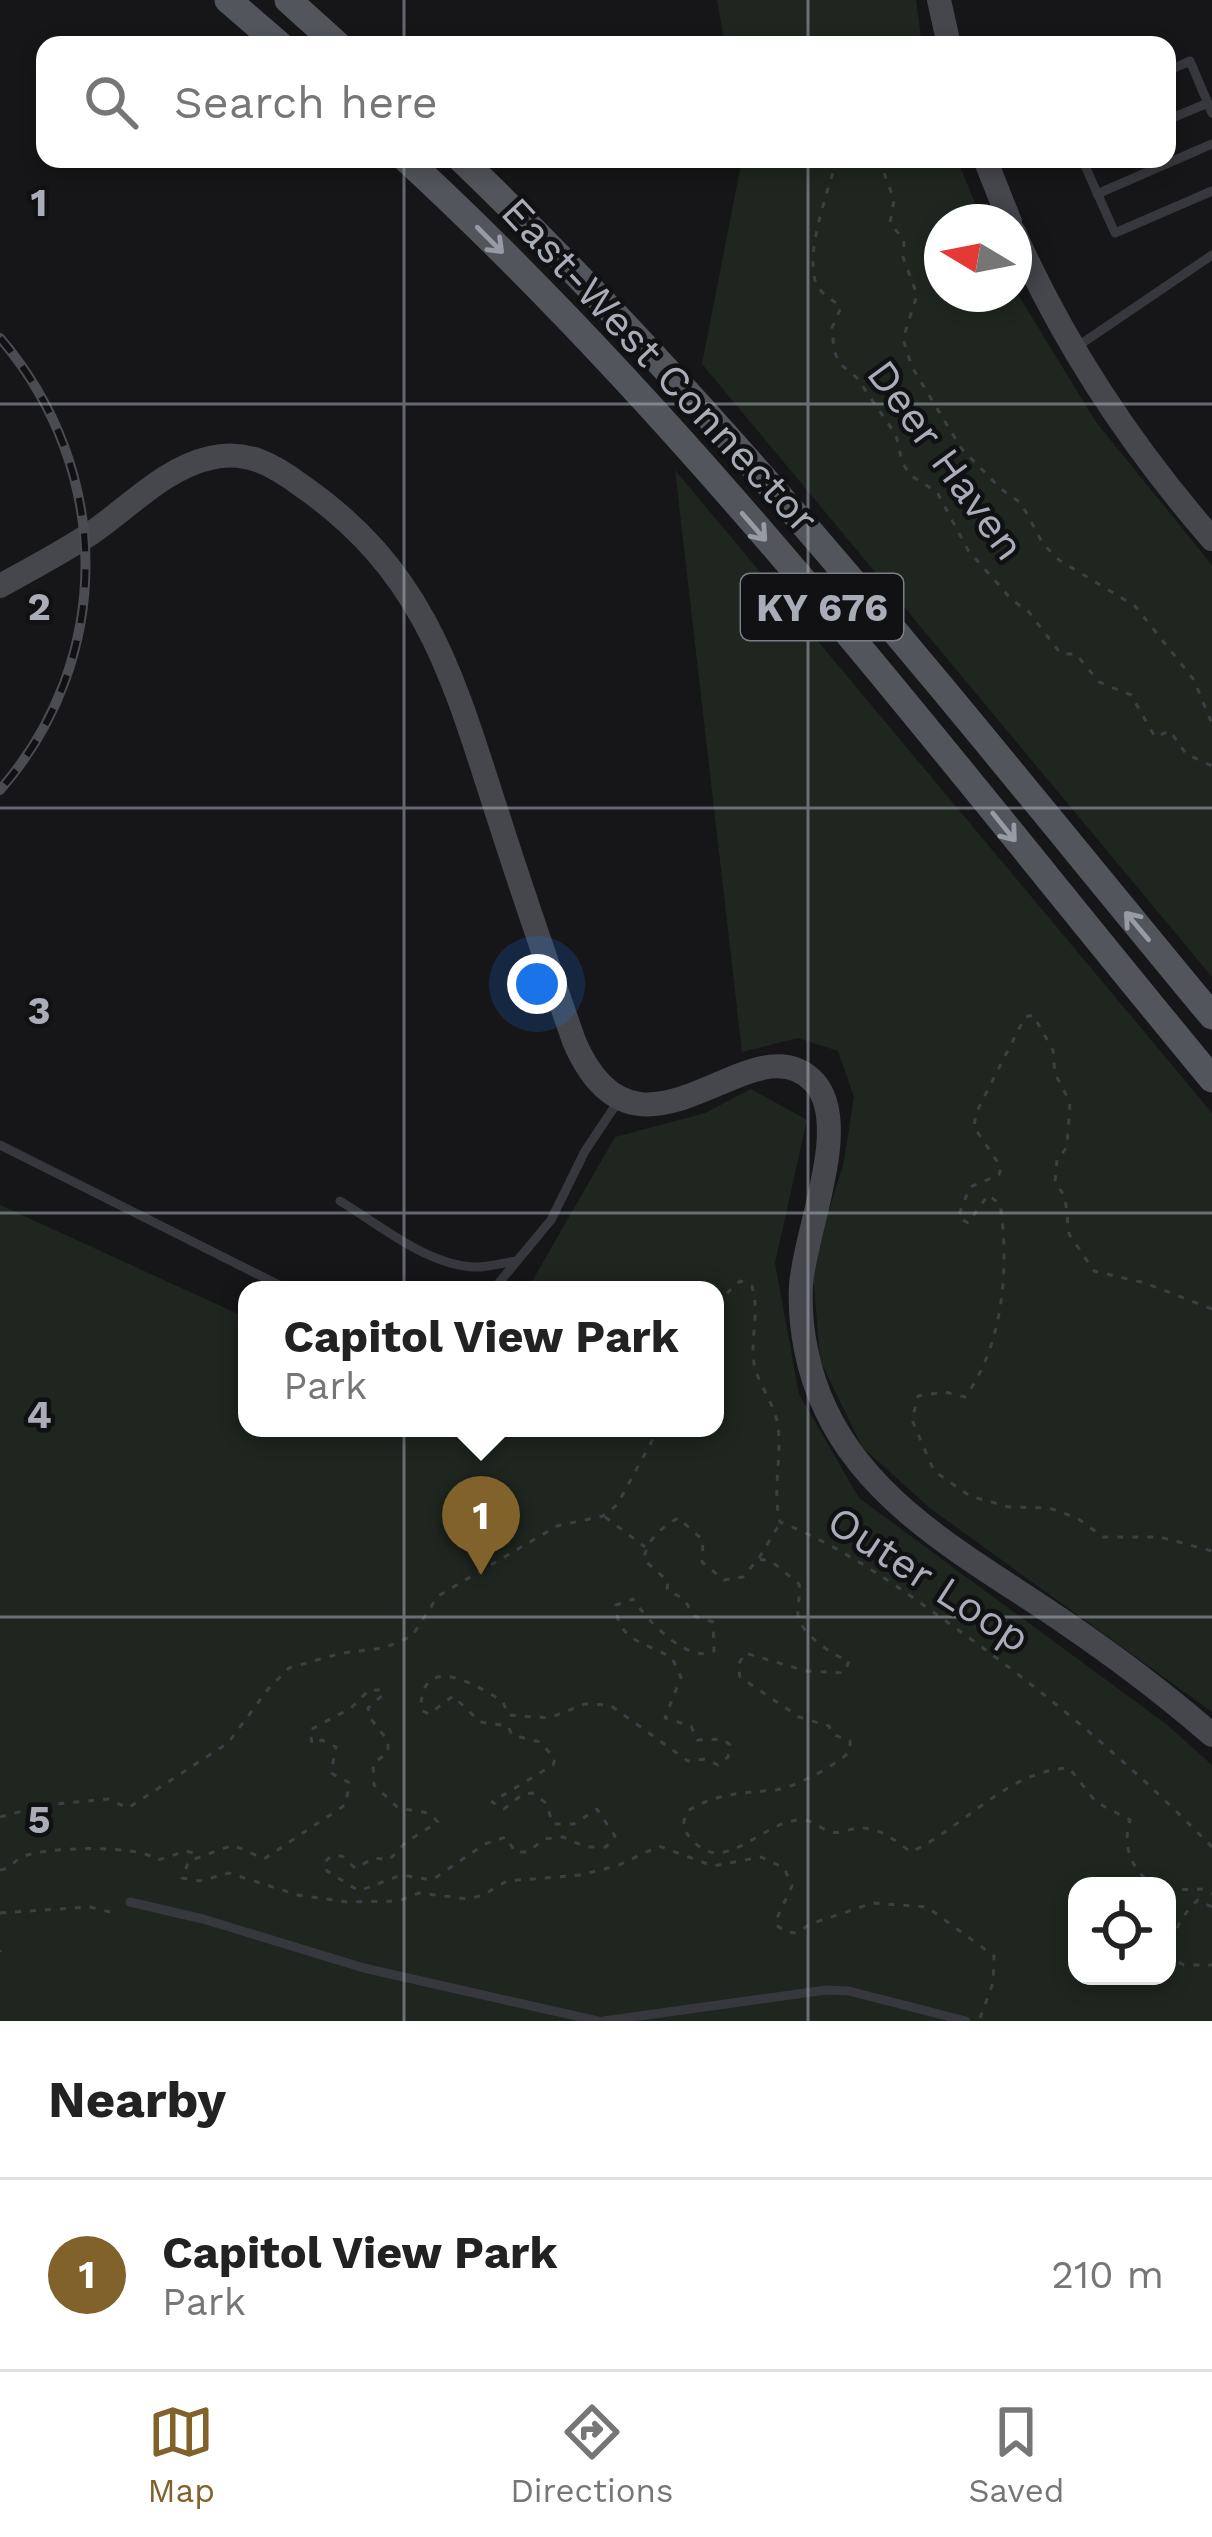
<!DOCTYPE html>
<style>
body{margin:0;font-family:"Work Sans",sans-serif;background:#f6f6f6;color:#222}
.controls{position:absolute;right:36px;bottom:36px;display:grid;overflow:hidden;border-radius:24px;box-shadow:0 6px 18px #0003}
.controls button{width:108px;height:108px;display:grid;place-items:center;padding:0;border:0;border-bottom:3px solid #e0e0e0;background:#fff;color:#222;font:60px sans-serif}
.compass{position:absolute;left:924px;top:204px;width:108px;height:108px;border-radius:50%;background:#fff;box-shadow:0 6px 18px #0003;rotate:280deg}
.you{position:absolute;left:537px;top:984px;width:42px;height:42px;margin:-30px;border:9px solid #fff;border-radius:50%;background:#1a73e8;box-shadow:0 0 0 18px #1a73e833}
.badge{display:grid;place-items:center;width:78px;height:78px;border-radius:50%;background:#80622a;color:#fff;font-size:39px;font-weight:700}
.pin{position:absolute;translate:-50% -99px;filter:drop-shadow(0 3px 6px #0008)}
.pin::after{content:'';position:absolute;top:63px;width:42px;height:36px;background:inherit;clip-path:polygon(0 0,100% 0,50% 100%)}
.popup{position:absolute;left:238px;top:1281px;width:486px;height:156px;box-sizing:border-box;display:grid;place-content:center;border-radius:24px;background:#fff;filter:drop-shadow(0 3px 9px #0005);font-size:39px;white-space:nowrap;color:#767676}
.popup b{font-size:45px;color:#222}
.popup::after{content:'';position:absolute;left:50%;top:100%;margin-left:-24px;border:24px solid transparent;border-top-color:#fff}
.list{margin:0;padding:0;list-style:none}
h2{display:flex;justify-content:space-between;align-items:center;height:156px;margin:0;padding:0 48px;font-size:51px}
h2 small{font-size:39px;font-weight:400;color:#767676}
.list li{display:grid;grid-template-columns:78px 1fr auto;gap:36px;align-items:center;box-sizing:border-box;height:192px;padding:0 48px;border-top:3px solid #e0e0e0}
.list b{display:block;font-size:45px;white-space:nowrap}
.list p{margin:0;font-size:39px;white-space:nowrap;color:#767676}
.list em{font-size:39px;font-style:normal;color:#767676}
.icon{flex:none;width:66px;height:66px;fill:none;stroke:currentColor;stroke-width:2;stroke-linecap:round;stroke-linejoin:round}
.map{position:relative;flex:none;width:1212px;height:2021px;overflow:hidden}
.search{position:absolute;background:#fff;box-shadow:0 6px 18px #0003;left:36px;right:36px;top:36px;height:132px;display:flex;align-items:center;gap:30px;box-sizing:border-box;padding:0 42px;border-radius:24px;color:#767676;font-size:45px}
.sheet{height:348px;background:#fff}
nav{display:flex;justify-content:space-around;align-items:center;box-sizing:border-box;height:168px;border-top:3px solid #e0e0e0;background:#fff;font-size:33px;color:#767676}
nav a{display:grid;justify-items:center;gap:6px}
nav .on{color:#80622a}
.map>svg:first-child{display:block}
.green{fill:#1e261f;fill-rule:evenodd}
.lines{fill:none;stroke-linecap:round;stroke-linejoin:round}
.path{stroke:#3d3f44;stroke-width:3;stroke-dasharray:6 9;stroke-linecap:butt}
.lane{stroke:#37383d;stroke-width:9}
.secondary{stroke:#45474d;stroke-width:24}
.primary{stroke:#53555c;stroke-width:27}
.rail-casing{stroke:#4a4c52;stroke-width:10}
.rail{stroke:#111113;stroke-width:6;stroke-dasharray:18;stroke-linecap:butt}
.oneway{stroke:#979ba6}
.grid{fill:none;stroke:#a8adb8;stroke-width:3;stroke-opacity:0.55}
.labels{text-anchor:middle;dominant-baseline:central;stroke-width:9;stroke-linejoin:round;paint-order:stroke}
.shield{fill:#111113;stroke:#7b7e86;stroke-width:3}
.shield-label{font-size:39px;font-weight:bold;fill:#a8adb8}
.street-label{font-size:42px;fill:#a8adb8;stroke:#111113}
.grid-label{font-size:39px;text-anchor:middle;font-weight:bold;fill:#a8adb8;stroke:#111113;stroke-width:9;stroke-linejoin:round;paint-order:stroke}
</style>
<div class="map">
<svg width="1212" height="2021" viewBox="0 0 1212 2021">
<rect width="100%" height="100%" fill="#161618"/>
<!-- green -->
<path class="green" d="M 717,0 L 916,0 L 922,45 L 725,45 Z
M 742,159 L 957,159 L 983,222 L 942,222 L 942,294 L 1014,294 L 1014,288 L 1096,422 L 1212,565 L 1212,977 L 702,364 Z
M 675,470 L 1212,1113 L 1212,1712 L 931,1509 L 862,1447 L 820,1360 L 812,1262 L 843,1166 L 854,1097 L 838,1051 L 798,1038 L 742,1052 Z
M 751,1089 L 807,1120 L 775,1263 L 799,1394 L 859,1498 L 1166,1724 L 1212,1765 L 1212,2021 L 0,2021 L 0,1205 L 247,1318 L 247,1428 L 715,1428 L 715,1290 L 527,1290 L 615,1137 L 705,1113 ZM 1077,1886 L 1167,1886 L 1167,1976 L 1077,1976 Z"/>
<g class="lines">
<!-- path -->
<path class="path" d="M 837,159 C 828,191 806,249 815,280 C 820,295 831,298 841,307 L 832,328 L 834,350 L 839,363 L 857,378 L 896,435 L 902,462 L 910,475 L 937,492 L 968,550 L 1012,600 L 1028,611 L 1061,654 L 1076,654 L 1099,682 L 1131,695 L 1155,737 L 1170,731 L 1186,754 L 1212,766
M 879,159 L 894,200 L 890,223 L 904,240 L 903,257 L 917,295 L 903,339 L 912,367 L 961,448 L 1001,489 L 1021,503 L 1043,544 L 1059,560 L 1135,606 L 1194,680 L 1212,724
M 1212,1309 L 1145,1283 L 1094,1271 L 1069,1234 L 1065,1197 L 1055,1182 L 1057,1160 L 1067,1147 L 1070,1102 L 1055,1074 L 1053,1050 L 1033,1015 L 1025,1017 L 976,1113 L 974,1127 L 1001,1167 L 999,1175 L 970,1187 L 958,1217 L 968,1223 L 988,1195 L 1000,1204 C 1010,1267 1003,1346 965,1397 L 945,1392 L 918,1396 L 912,1420 L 934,1471 L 970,1496 L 1009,1507 L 1049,1508 L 1077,1518 L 1103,1537 L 1160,1537 L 1212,1551
M 715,1321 L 728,1292 L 740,1281 L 752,1286 C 760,1314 750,1338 754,1363 C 757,1383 774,1402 778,1426 C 782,1458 772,1491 780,1522 C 846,1548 904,1591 961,1632 C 1052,1697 1134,1767 1212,1847
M 605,1517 L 645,1547
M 759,1558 L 779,1525
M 0,1817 L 45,1805 L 108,1799 L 128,1808 L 228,1743 L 269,1688 L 289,1668 L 342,1653 L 384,1648 L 412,1636 L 438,1596 L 557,1526 L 603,1516 L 617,1505 L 659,1428
M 0,1870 C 14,1868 12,1861 24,1856 C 49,1847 138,1844 158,1860 L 186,1851 L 201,1855
M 1167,1890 L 1202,1889 L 1212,1894
M 1212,1907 L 1198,1900 C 1181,1915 1169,1937 1173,1960 L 1184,1965 L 1212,1965
M 0,1913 L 90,1907 L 114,1913
M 0,1950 L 0,1952
M 980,2018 L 993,1983 L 994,1956 L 927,1907 L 873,1903 L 810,1924 L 797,1933 L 786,1932 L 776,1925 L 776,1920 L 792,1886 L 784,1868 L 761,1857 L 713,1866 L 659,1846 L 619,1865 L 581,1875 L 507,1881 L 483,1895 L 468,1899 L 419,1893 L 399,1901 L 347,1902 L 298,1895 L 229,1873 L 200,1881 L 182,1878 L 189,1861 L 233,1845 L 264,1859 L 345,1805 L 350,1783 L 331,1773 L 336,1747 L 322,1740 L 312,1744 L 310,1730 L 351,1708 L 369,1690 L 380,1690 L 384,1694 L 368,1708 L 371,1719 L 388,1741 L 388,1752 L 373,1764 L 374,1785 L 398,1808 L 429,1813 L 438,1822 L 406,1842 L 389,1860 L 375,1858 L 355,1868 L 342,1856 L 331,1856 L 324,1863 L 327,1871 L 359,1891 L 401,1875 L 432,1880 L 485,1844 L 506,1837 L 515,1852 L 528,1852 L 544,1839 L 563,1837 L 586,1847 L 606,1847 L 615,1836 L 597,1809 L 574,1824 L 553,1824 L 546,1803 L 532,1793 L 523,1794 L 504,1809 L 492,1802 L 553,1765 L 555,1759 L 540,1742 L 512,1735 L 508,1726 L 480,1722 L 453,1696 L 429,1714 L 421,1710 C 420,1651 476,1684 503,1702 L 508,1715 L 549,1718 L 585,1704 L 610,1705 L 688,1761 L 705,1759 L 718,1765 L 728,1757 L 730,1745 L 723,1739 L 697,1740 L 691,1726 L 665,1718 L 681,1677 L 672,1658 C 646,1642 617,1642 616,1605 L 633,1599 C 647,1620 688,1665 714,1651 L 713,1622 L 694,1616 L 684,1599 L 667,1590 L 668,1581 L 644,1560 C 646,1540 661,1528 678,1518 L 703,1540 L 702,1562 L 724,1580 L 743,1577 L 758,1559 L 771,1561 L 799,1584 C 801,1595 797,1604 798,1615 C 801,1635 834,1656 849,1661 L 844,1673 L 806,1671 L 745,1653 L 738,1665 L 740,1677 L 799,1717 L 829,1726 L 832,1734 L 850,1741 L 850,1751 C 836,1766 795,1787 776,1790 C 742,1793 716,1793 686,1812 L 683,1827 C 717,1886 754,1826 797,1820 C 812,1818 819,1829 832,1832 C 840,1834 852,1828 860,1828 C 880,1827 895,1841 911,1852 C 966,1826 1007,1771 1069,1768 L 1096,1802 L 1130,1820 C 1122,1847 1131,1869 1154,1886"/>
<!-- lane -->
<path class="lane" d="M 1167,71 L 1190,61 L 1212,113
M 1167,120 L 1208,103
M 1082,159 L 1115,233 L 1212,191
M 1097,194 L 1212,144
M 1078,346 L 1212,255
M 0,1145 L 289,1290
M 340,1201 C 380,1225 429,1267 477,1267 C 490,1267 503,1263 516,1261
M 493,1290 L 551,1220 L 585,1151 L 621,1097
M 130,1902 L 203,1919 L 364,1968 L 598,2021
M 604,2021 L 826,1990 L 849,1991 L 966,2021"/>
<!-- secondary -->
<path class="secondary" d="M 939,0 L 949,45
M 985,159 L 1010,222
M 1014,232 C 1064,345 1131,446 1212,539
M 0,586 C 29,570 59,554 87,536 C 127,510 162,469 210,458 C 246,449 274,465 302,486 C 430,575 455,685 501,825 C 524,897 549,969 574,1041 C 639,1194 754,1013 815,1083 C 852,1126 804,1233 801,1286 C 799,1328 808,1373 826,1410 C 871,1507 975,1561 1060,1619 C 1113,1655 1164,1693 1212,1735"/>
<!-- primary -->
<path class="primary" d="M 228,0 L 280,45
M 288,0 L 338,45
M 406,159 C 704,434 954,767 1212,1079
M 461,159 C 735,422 970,724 1212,1016"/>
<!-- rail casing -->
<g class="rail-casing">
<path id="rail" d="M 0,338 C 113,470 115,658 0,790"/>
</g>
<!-- rail -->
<use href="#rail" class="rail"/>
</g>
<!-- one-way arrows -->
<defs><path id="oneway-shaft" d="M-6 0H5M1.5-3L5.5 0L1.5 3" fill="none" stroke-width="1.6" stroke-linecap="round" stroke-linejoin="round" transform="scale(3)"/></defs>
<g class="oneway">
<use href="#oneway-shaft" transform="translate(490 240) rotate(45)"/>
<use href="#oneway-shaft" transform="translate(754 527) rotate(49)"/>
<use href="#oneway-shaft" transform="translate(1004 827) rotate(51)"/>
<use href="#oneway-shaft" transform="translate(1137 926) rotate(-130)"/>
</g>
<!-- grid -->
<path class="grid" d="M 404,0 L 404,45M 808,0 L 808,45M 404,159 L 404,2021M 808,159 L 808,2021M 0,404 L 1212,404M 0,808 L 1212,808M 0,1213 L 1212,1213M 0,1617 L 1212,1617"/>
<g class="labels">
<!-- shield labels -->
<rect class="shield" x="741" y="574" width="162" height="66" rx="9"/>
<g class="shield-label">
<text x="822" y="607">KY 676</text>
</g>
<!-- street labels -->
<g class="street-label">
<text transform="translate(660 365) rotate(47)">East-West Connector</text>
<text transform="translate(946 460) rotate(54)">Deer Haven</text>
<text transform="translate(929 1579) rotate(33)">Outer Loop</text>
</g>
</g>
<g class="grid-label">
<text x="39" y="216">1</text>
<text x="39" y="620">2</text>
<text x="39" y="1024">3</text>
<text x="39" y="1428">4</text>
<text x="39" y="1833">5</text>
</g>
</svg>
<div class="controls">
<button><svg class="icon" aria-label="locate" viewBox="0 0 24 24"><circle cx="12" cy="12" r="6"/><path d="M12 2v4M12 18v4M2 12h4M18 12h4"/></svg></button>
</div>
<svg class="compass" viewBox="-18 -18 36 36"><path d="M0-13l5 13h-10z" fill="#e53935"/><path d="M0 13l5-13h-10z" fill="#767676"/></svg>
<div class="you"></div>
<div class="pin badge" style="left:481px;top:1575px">1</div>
<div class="popup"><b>Capitol View Park</b>Park</div>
<div class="search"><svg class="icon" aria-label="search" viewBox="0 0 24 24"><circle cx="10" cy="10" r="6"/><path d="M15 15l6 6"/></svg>Search here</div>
</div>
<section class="sheet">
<h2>Nearby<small></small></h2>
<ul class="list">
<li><span class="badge">1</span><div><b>Capitol View Park</b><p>Park</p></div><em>210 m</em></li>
</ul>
</section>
<nav>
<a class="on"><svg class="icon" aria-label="map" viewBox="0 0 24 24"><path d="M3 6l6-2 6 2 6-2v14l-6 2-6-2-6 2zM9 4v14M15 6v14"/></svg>Map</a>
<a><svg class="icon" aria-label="directions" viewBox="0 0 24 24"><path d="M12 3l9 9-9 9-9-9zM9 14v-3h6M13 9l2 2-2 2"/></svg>Directions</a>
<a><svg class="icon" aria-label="saved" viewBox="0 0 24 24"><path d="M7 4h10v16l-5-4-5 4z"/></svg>Saved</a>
</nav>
